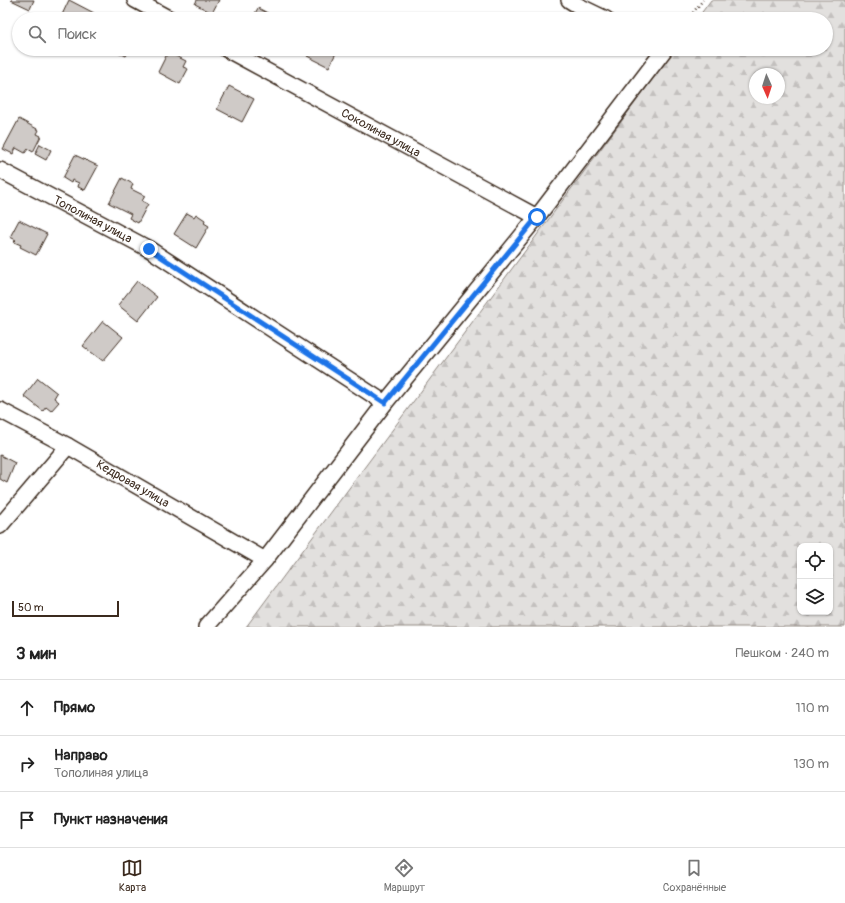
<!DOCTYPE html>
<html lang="ru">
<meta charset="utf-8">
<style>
body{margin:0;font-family:Pangolin,sans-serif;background:#f2f2f2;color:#222}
.controls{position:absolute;right:12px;bottom:12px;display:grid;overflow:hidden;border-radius:8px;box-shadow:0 1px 3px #0004}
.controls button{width:36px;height:36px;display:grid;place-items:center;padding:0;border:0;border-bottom:1px solid #e0e0e0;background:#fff;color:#222;font:20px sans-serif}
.compass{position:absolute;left:749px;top:68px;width:36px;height:36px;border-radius:50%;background:#fff;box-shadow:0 1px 3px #0004;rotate:177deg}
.scale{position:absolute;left:12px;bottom:10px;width:107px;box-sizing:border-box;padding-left:4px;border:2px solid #3b2a1e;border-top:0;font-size:11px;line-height:14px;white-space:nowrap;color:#3b2a1e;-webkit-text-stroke:3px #fff;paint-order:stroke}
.stop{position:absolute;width:12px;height:12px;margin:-9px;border:3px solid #1a73e8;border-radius:50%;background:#fff}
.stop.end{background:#1a73e8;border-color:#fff;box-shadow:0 1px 4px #0008}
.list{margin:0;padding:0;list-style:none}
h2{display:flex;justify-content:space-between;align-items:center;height:52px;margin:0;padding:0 16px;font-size:17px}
h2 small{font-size:13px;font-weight:400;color:#767676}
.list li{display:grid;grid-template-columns:26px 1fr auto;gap:12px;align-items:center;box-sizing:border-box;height:56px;padding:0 16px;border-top:1px solid #e0e0e0}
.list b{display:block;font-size:15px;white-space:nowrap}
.list p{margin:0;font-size:13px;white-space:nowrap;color:#767676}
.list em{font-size:13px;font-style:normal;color:#767676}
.icon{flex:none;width:22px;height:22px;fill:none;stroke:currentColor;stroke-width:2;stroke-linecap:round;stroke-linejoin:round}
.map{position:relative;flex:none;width:845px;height:627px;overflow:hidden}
.search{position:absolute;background:#fff;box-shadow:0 1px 3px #0004;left:12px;right:12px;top:12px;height:44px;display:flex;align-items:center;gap:10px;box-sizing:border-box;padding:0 14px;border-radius:22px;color:#767676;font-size:15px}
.sheet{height:220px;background:#fff}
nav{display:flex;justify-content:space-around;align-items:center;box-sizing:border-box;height:56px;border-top:1px solid #e0e0e0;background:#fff;font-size:11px;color:#767676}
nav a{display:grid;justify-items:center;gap:2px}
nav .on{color:#3b2a1e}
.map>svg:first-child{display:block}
.forest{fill:url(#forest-firs);stroke:#8e857e;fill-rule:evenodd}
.building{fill:#cfcac7;stroke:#3b2a1e}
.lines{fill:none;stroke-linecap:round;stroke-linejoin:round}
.minor-casing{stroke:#3b2a1e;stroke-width:18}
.path{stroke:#3b2a1e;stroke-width:2.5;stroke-dasharray:1 3;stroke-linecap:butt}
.minor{stroke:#fff;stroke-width:15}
.route{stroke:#1a73e8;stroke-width:5}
.labels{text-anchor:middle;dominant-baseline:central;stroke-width:3.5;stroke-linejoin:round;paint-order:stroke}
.street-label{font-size:12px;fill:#3b2a1e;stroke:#fff}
</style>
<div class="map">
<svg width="845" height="627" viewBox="0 0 845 627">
<defs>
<pattern id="forest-firs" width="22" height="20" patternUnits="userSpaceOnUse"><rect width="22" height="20" fill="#e2e0de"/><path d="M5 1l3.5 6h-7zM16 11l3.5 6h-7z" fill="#c3c0be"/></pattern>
</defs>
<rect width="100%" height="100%" fill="#fff"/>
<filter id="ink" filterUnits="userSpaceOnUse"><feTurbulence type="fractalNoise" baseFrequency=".025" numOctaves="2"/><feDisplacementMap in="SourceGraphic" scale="8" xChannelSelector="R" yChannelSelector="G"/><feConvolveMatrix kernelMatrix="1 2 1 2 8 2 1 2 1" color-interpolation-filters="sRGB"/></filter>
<g filter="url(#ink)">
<!-- forest -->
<path class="forest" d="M 711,0 L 845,0 L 845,627 L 246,627 L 675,49 L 826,49 L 826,19 L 697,19 ZM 755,74 L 779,74 L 779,98 L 755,98 ZM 800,546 L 830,546 L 830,612 L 800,612 Z"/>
<!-- building -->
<path class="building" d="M 11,0 L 34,0 L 30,9 Z
M 69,0 L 94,13 L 91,19 L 60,19 Z
M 197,0 L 219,0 L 212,13 L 195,4 Z
M 258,8 L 279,19 L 252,19 Z
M 112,49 L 132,49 L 130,54 L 128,53 L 126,56 Z
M 309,49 L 338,49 L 329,67 L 307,56 L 311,50 Z
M 168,52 L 186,61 L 183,67 L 188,69 L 180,84 L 158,72 Z
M 229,86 L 254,99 L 242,122 L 217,109 Z
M 19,119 L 39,130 L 37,134 L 41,136 L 33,152 L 28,149 L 25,153 L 16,148 L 13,154 L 3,149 Z
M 40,144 L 51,150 L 46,160 L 35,154 Z
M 75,155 L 98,166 L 85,190 L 78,187 L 79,183 L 72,180 L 71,183 L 63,178 Z
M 122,178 L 133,184 L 131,189 L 145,196 L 142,201 L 148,204 L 138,223 L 129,218 L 131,214 L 109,203 Z
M 187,213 L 194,217 L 196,214 L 205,220 L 204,223 L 209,226 L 196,248 L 174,234 Z
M 19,220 L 47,234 L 36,255 L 20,247 L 21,245 L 14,242 L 16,240 L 10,237 Z
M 137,281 L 157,297 L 138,321 L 118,305 Z
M 103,321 L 123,337 L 103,361 L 83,346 Z
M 38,378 L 57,393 L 54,398 L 59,402 L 51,411 L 46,407 L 43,411 L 24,396 Z
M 0,455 L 15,463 L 7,483 L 0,479 Z"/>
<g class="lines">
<!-- minor casing -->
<g class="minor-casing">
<g id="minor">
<path d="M 135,0 L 170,19"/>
<path d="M 569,0 L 577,5 L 606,19"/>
<path id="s1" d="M 226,49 L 537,217"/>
<path id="s2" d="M 0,170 L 149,249 L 385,403"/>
<path id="s3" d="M 0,410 L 68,446 L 265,560"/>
<path d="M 0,526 L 68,446"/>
<path d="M 206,627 L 265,560 L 385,403 L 537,217 L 665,49"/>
</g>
</g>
<!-- path -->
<path class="path" d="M 688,19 L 703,0"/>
<!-- minor -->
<use href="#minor" class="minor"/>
</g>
</g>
<g class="lines" filter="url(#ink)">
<!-- route -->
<path class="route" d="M 149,249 L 385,403 L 537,217"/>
</g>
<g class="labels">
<!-- street labels -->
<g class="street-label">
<text stroke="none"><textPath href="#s1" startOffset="176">Соколиная улица</textPath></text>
<text stroke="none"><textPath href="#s2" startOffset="105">Тополиная улица</textPath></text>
<text stroke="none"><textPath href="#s3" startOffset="152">Кедровая улица</textPath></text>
</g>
</g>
</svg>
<div class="controls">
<button><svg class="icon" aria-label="locate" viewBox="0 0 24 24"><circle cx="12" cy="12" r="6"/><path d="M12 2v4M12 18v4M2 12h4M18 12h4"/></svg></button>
<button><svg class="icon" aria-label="layers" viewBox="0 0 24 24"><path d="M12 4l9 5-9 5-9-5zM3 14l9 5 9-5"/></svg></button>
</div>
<svg class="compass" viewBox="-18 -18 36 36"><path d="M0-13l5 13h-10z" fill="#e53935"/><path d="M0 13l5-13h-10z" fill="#767676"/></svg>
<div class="scale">50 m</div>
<div class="stop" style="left:537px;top:217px"></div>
<div class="stop end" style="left:149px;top:249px"></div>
<div class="search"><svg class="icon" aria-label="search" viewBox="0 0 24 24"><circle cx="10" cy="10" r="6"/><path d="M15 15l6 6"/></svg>Поиск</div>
</div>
<section class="sheet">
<h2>3 мин<small>Пешком · 240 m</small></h2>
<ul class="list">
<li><svg class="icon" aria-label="ahead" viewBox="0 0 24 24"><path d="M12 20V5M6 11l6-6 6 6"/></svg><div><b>Прямо</b></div><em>110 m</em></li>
<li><svg class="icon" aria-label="right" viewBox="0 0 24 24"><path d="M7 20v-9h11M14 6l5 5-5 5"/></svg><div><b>Направо</b><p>Тополиная улица</p></div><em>130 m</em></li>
<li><svg class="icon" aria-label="arrive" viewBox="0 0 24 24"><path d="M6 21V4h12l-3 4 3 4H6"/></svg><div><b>Пункт назначения</b></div></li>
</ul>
</section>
<nav>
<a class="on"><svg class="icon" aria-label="map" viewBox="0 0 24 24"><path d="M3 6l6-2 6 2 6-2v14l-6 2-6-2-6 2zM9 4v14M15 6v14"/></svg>Карта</a>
<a><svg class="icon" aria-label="directions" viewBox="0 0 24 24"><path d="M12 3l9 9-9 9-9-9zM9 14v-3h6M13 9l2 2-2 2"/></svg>Маршрут</a>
<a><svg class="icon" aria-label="saved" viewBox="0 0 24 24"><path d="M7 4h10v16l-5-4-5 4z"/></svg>Сохранённые</a>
</nav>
